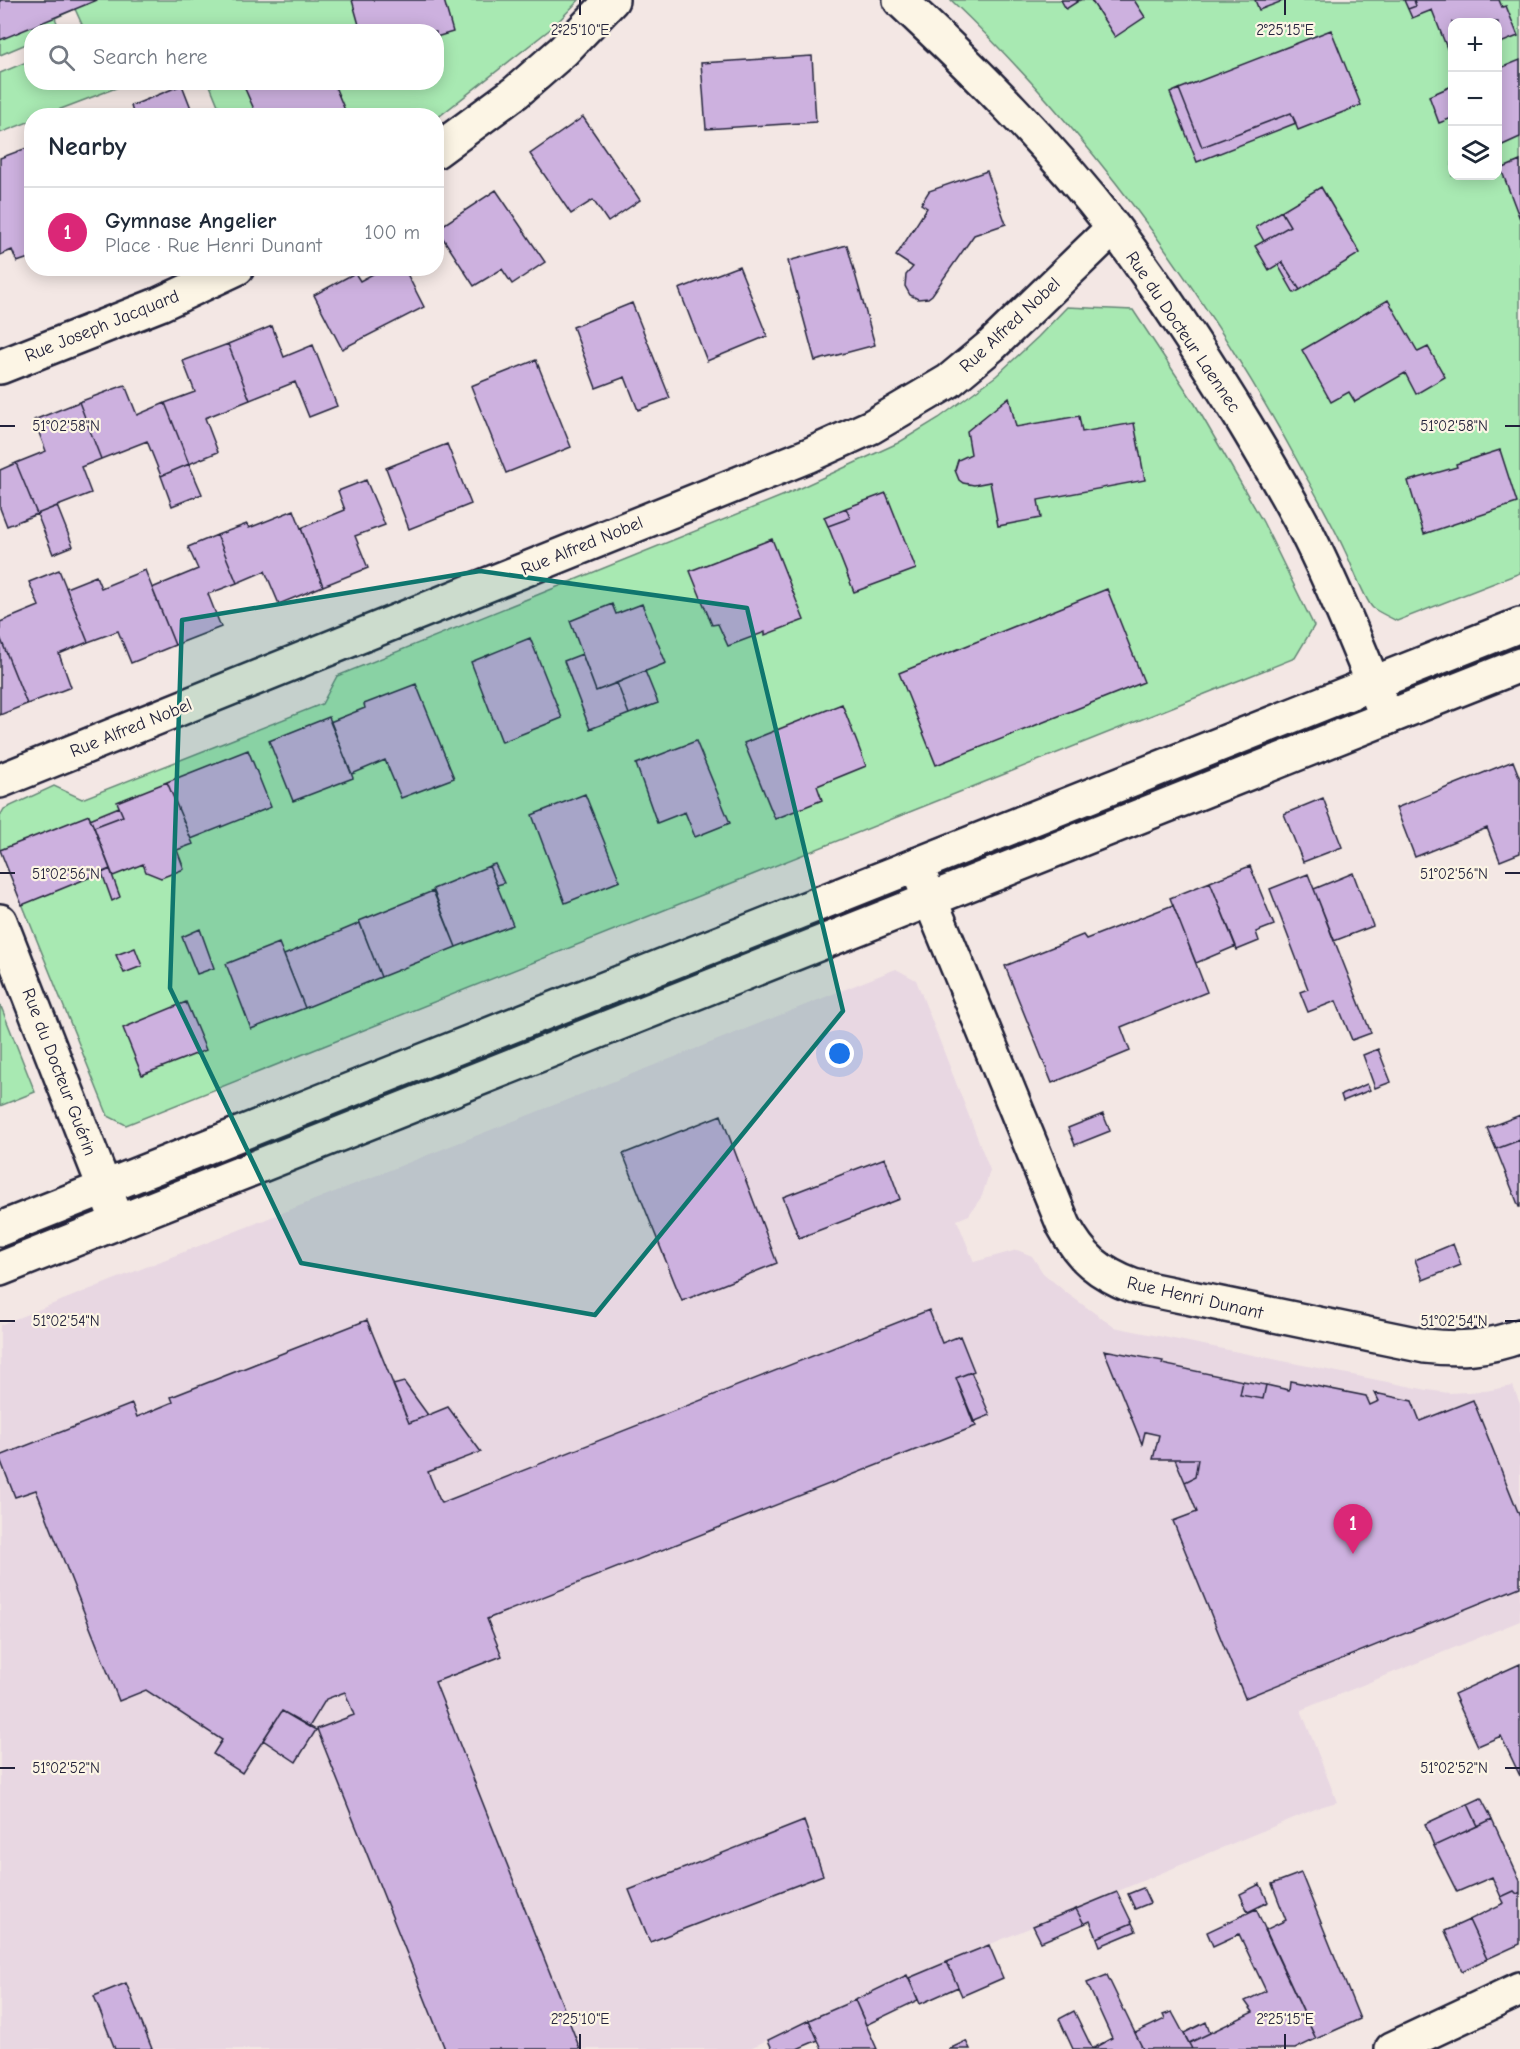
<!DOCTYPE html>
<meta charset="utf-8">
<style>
body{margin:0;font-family:"Comic Neue",sans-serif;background:#f2f2f3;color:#1f2937}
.controls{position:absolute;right:18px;top:18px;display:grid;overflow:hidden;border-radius:12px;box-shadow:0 3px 15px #0003}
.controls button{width:54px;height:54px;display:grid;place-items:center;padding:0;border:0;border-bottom:2px solid #e0e1e3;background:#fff;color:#1f2937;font:30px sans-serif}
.you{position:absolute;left:840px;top:1054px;width:21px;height:21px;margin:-15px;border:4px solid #fff;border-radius:50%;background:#1a73e8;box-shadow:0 0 0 9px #1a73e833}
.badge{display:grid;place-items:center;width:39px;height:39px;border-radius:50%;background:#db2777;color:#fff;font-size:20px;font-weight:700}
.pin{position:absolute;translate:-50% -50px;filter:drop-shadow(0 2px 3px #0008)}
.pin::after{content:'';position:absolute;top:32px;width:21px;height:18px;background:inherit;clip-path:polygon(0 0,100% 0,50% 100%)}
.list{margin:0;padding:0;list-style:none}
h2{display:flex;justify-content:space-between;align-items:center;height:78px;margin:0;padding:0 24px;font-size:26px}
h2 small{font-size:20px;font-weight:400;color:#747a83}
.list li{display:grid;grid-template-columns:39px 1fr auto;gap:18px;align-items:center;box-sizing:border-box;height:90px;padding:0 24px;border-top:2px solid #e0e1e3}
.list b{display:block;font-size:22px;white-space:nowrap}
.list p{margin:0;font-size:20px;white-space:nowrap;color:#747a83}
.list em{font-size:20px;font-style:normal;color:#747a83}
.icon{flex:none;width:33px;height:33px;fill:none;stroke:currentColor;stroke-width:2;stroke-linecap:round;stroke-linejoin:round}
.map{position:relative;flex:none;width:1520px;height:2049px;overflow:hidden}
.search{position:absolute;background:#fff;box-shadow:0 3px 15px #0003;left:24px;top:24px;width:420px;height:66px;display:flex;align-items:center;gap:15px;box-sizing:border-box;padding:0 21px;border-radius:24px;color:#747a83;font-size:22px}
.panel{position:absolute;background:#fff;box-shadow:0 3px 15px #0003;left:24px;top:108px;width:420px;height:168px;border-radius:24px}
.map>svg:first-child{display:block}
.built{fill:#e8d7e2}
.green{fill:#a8e9b2;stroke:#658676;stroke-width:1.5;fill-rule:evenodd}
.building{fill:#cdb1df;stroke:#22223b;stroke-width:1.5}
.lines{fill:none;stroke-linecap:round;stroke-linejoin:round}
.street-casing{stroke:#22223b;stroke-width:38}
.secondary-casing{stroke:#22223b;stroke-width:38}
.street{stroke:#fcf5e5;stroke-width:33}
.secondary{stroke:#fcf5e5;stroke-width:33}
.marked{fill:#0f766e;fill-opacity:0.2;stroke:#0f766e;stroke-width:4.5;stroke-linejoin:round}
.ticks{fill:none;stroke:#22223b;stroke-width:2}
.labels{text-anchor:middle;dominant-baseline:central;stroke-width:4.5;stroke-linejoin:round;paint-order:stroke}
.street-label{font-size:18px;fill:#22223b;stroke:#fcf5e5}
.ticks-label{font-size:15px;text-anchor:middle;fill:#22223b;stroke:#fcf5e5;stroke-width:4.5;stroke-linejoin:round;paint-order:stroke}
</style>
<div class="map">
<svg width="1520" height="2049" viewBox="0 0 1520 2049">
<rect width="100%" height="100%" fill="#f3e7e4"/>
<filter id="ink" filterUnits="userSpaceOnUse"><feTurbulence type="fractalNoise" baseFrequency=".0167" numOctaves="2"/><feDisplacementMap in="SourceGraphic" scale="12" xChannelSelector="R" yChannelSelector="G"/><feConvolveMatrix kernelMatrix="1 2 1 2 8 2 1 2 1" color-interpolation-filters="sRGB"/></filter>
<g filter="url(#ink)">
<!-- built -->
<path class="built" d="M 896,969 L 916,980 L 990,1170 L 982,1196 L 969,1215 L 957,1220 L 974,1262 L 1017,1250 L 1032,1256 L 1043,1273 L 1068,1294 L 1114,1327 L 1427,1390 L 1449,1393 L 1485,1391 L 1513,1386 L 1520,1404 L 1520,1621 L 1301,1710 L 1337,1802 L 1320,1807 L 909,1978 L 907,1976 L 748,2049 L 0,2049 L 0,1325 Z"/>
<!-- green -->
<path class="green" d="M 0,0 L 579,0 L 553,27 L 437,118 L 436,116 L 222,115 L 209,83 L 436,82 L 436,32 L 85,31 L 75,9 L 55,18 L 60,30 L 32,32 L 31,42 L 0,55 Z
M 951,0 L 1520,0 L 1520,573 L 1397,621 C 1389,617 1380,613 1373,608 C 1365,601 1351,563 1345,551 C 1333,525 1319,500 1305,475 C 1211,300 1094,137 951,0 ZM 1452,22 L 1498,22 L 1498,176 L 1452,176 Z
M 31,60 L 32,82 L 129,83 L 45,115 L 32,116 L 31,121 L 0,133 L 0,73 Z
M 1067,307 L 1133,310 L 1195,404 L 1224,454 L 1263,522 L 1314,626 L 1295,658 L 126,1125 L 108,1116 L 0,849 L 0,816 L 4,809 L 54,786 L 82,799 L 322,704 L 337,676 L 787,494 L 898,443 L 939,418 L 996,376 L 1038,337 Z
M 864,903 L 864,908 L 221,1166 L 218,1155 Z
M 0,1004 L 35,1092 L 0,1106 Z"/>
<!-- building -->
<path class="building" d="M 0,0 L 97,0 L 0,40 Z
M 352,0 L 444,0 L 453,32 L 436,37 L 436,32 L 361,32 Z
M 1061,0 L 1080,0 L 1066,9 Z
M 1091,0 L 1134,0 L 1145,17 L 1115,37 Z
M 1255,0 L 1285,0 L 1259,10 Z
M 1404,0 L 1414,0 L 1416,6 L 1408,9 Z
M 1414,0 L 1499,0 L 1502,7 L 1506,6 L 1518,36 L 1498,44 L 1498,22 L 1452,22 L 1452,61 L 1432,10 L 1412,18 L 1408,9 L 1416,6 Z
M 1331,30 L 1361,105 L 1298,130 L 1291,113 L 1202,147 L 1179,89 Z
M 812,56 L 816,122 L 706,129 L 701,63 Z
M 1520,60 L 1520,137 L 1498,147 L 1498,69 Z
M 242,82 L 333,82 L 347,115 L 257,116 Z
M 182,85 L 194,116 L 134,116 L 131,106 Z
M 1452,86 L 1452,118 L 1439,123 L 1429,96 Z
M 1179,89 L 1202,147 L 1291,113 L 1296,123 L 1197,162 L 1170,93 Z
M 583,117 L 640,200 L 608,222 L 593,200 L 571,214 L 530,154 Z
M 32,146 L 32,257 L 17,262 L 12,250 L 0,255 L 0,158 Z
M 1520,161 L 1520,219 L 1501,169 Z
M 987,171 L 1006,224 L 974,235 L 932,295 L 928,298 L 918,299 L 910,295 L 905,286 L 906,275 L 913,267 L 896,256 L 927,208 L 921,204 L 929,191 Z
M 1321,187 L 1360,253 L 1300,290 L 1282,262 L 1269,270 L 1255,246 L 1290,226 L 1281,211 Z
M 496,190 L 545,262 L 512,284 L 502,269 L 474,286 L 437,229 Z
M 1281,211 L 1290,226 L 1264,241 L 1256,227 Z
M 847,245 L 875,345 L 815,361 L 788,261 Z
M 1282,262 L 1300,290 L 1294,293 L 1278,265 Z
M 739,266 L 767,336 L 707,361 L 679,289 Z
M 384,268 L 404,268 L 424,307 L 342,349 L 314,295 L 355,273 L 360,281 Z
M 1388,300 L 1418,352 L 1428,347 L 1445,377 L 1416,394 L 1405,373 L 1355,402 L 1349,392 L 1331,402 L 1302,350 Z
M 632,303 L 670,398 L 638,410 L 625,377 L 596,388 L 573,327 Z
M 272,326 L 284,357 L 313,345 L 337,406 L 309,417 L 295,382 L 250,400 L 228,344 Z
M 228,344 L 250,400 L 205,418 L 218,452 L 189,464 L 165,403 L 195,392 L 183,361 Z
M 536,360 L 571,447 L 506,473 L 471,386 Z
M 125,385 L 137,415 L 165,403 L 189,464 L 161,476 L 147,441 L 101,459 L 79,402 Z
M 1009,397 L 1016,427 L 1079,416 L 1082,432 L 1134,423 L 1145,480 L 1038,500 L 1041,518 L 998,526 L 990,482 L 974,485 L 963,483 L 959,480 L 955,470 L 958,460 L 971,454 L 967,431 Z
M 79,402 L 101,459 L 81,467 L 91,493 L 37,514 L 16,463 L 46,451 L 34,420 Z
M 447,444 L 471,504 L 409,529 L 386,468 Z
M 1500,450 L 1517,503 L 1424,534 L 1408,481 L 1457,467 L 1456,464 Z
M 16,463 L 37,514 L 7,526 L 0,508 L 0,470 Z
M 189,464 L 202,494 L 172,506 L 161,476 Z
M 366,480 L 385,525 L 355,536 L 368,568 L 323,586 L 301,528 L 345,510 L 338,491 Z
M 886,493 L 916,569 L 854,592 L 828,526 L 850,518 L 846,508 Z
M 57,506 L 73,546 L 53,554 L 37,514 Z
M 846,508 L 850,518 L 828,526 L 824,517 Z
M 294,510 L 323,586 L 279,604 L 265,571 L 237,583 L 217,535 L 247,524 L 249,528 Z
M 217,535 L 237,583 L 208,594 L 221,627 L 175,645 L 152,588 L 198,569 L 188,547 Z
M 772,539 L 804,620 L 765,635 L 765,632 L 728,646 L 718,624 L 712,625 L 690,571 Z
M 59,570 L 88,642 L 59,654 L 71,687 L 27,704 L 0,637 L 0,622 L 39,606 L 29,582 Z
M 145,570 L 175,645 L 131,663 L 118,631 L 88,642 L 66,588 L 96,576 L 101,588 Z
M 1107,589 L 1144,682 L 936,765 L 899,673 Z
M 612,604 L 616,614 L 642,604 L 666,663 L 596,691 L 570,621 Z
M 0,637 L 27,704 L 0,715 Z
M 530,638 L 562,718 L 502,742 L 471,662 Z
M 582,654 L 596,691 L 617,683 L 629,714 L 590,729 L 564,661 Z
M 645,671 L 658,703 L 629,714 L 617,683 Z
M 416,684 L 454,778 L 401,798 L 385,760 L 352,774 L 330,722 L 365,708 L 364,704 Z
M 842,704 L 866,766 L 817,786 L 822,800 L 775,819 L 744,743 Z
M 329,717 L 353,778 L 293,801 L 269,741 Z
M 696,741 L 730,823 L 695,837 L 685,812 L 657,823 L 636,764 Z
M 248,750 L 271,807 L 191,839 L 167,782 Z
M 1513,761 L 1520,779 L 1520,853 L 1500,861 L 1487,828 L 1415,857 L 1396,808 Z
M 167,782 L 193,844 L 177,850 L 184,869 L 161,878 L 146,872 L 143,864 L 113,876 L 94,827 L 123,816 L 117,802 Z
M 585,794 L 620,881 L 565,903 L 532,815 Z
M 1323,798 L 1342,847 L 1303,862 L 1284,814 Z
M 119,807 L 123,816 L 94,827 L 90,819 Z
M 89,815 L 110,869 L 22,905 L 0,850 Z
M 495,864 L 504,883 L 497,885 L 489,866 Z
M 489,866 L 513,925 L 456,947 L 433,889 Z
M 1250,866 L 1274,925 L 1256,932 L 1259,941 L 1237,950 L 1210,882 Z
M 110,869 L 120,897 L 112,901 L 102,873 Z
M 1353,873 L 1373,926 L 1334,941 L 1314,889 Z
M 1308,874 L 1371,1033 L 1352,1040 L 1336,1001 L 1308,1012 L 1300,992 L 1308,989 L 1270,889 Z
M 1210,882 L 1236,946 L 1196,963 L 1170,898 Z
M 433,891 L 456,947 L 381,977 L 359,921 Z
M 1173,905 L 1207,992 L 1121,1027 L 1130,1051 L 1052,1083 L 1005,966 L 1083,935 L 1086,939 Z
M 360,923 L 381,977 L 305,1008 L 284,955 Z
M 200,929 L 214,968 L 197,974 L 182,937 Z
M 279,943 L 305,1008 L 251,1029 L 226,964 Z
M 135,948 L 142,966 L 124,973 L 116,955 Z
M 186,1002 L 206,1050 L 142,1075 L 123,1028 Z
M 1378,1049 L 1391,1082 L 1375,1088 L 1363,1055 Z
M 1367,1084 L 1370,1090 L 1343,1101 L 1341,1095 Z
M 1103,1114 L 1110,1131 L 1075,1145 L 1068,1128 Z
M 721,1115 L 777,1263 L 682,1301 L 623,1154 Z
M 1520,1115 L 1520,1140 L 1496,1149 L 1487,1128 Z
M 1520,1140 L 1520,1207 L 1519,1207 L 1496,1149 Z
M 885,1158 L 900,1199 L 799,1238 L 783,1197 Z
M 1453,1244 L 1461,1265 L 1423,1280 L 1415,1260 Z
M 929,1310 L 942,1343 L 960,1336 L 974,1371 L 956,1378 L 976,1426 L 487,1619 L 502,1656 L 435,1682 L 580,2049 L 445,2049 L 317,1729 L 354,1715 L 345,1692 L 326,1699 L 309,1727 L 282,1711 L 242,1773 L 213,1754 L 222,1740 L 146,1690 L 119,1701 L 36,1490 L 15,1497 L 0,1459 L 0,1456 L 132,1404 L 137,1417 L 173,1402 L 171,1397 L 367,1320 L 409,1423 L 448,1407 L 481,1452 L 428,1472 L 441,1503 Z
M 1104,1350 L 1163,1361 L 1162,1364 L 1243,1381 L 1240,1395 L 1263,1399 L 1266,1385 L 1289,1390 L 1290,1381 L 1366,1396 L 1370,1405 L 1379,1401 L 1375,1393 L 1412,1401 L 1420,1421 L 1473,1400 L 1520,1517 L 1520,1587 L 1245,1698 L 1173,1521 L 1197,1512 L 1185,1482 L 1195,1477 L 1198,1459 L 1153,1459 L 1159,1435 L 1145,1432 L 1142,1444 Z
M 971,1372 L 990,1415 L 973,1422 L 956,1378 Z
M 1243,1381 L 1266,1385 L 1263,1399 L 1240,1395 Z
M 404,1382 L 428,1415 L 409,1423 L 393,1385 Z
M 1175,1459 L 1198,1459 L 1195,1477 L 1185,1482 Z
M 1520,1664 L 1520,1776 L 1501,1736 L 1478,1746 L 1454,1694 Z
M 282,1711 L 316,1730 L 296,1762 L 263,1740 Z
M 1481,1798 L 1492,1819 L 1478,1826 L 1468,1804 Z
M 1468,1804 L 1478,1826 L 1434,1846 L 1425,1824 Z
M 1492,1819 L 1520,1881 L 1520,1892 L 1517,1894 L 1514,1891 L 1501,1897 L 1492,1877 L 1457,1892 L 1434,1846 Z
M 804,1821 L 823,1875 L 650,1942 L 629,1890 Z
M 1301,1873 L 1360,2019 L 1316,2039 L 1265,1930 L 1286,1920 L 1272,1884 Z
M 1260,1884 L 1268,1902 L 1248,1912 L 1240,1894 Z
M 1143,1888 L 1150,1903 L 1135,1909 L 1128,1894 Z
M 1514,1891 L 1517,1894 L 1520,1892 L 1520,1944 L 1487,1959 L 1469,1920 L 1504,1903 L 1501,1897 Z
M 1117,1892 L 1132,1923 L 1097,1938 L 1090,1921 L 1084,1924 L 1076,1909 Z
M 1076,1909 L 1084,1924 L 1041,1942 L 1033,1926 Z
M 1256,1909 L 1316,2039 L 1295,2049 L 1192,2049 L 1189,2043 L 1253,2012 L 1245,2001 L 1266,1991 L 1239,1934 L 1213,1946 L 1207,1932 Z
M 1469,1920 L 1487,1959 L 1462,1971 L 1445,1931 Z
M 1132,1923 L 1136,1931 L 1100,1946 L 1097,1938 Z
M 989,1945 L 1003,1978 L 962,1996 L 947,1962 Z
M 947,1962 L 958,1987 L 920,2004 L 909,1978 Z
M 907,1975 L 918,2000 L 866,2025 L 855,2000 Z
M 1107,1975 L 1135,2033 L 1143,2049 L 1092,2049 L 1112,2038 L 1087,1983 Z
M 126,1983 L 152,2049 L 115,2049 L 94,1996 Z
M 855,2000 L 877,2049 L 822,2049 L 809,2020 Z
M 1074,2011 L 1092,2048 L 1092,2049 L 1073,2049 L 1059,2019 Z
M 1172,2012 L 1192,2049 L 1143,2049 L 1135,2033 L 1165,2019 L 1163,2015 Z
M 809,2020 L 818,2040 L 797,2049 L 772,2049 L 768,2040 Z
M 1206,2022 L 1210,2033 L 1189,2043 L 1184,2033 Z
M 966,2041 L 970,2049 L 949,2049 Z"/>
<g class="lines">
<!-- street casing -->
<g class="street-casing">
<path id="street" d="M 900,0 C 976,71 1050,145 1114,228 C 1161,291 1204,357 1245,424 C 1266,459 1287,494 1306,531 C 1336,591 1362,655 1387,718
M 436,151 L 516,92 L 563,51 L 612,0
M 0,367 L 160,304 L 237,268
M 0,781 L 807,456 L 871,427 L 949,381 L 991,346 L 1113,228
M 916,865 L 1064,1226 C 1081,1258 1099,1273 1133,1286 L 1425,1346 C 1459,1350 1488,1348 1520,1336
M 0,921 L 118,1222
M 1392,2049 L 1520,1989"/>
</g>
<!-- secondary casing -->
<g class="secondary-casing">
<path id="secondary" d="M 0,1229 L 1520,625
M 0,1269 L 1520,665"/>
</g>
<!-- street -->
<use href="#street" class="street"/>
<!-- secondary -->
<use href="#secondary" class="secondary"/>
</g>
</g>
<!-- marked area -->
<path class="marked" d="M 480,571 L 747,608 L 843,1011 L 595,1315 L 301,1263 L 170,988 L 182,620 Z"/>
<!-- ticks -->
<path class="ticks" d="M 580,0 L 580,15M 1285,0 L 1285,15M 0,426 L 15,426M 1505,426 L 1520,426M 0,873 L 15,873M 1505,873 L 1520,873M 0,1321 L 15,1321M 1505,1321 L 1520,1321M 0,1768 L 15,1768M 1505,1768 L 1520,1768M 580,2034 L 580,2049M 1285,2034 L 1285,2049"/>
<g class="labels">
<!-- street labels -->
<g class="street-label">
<text transform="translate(1010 325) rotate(-43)">Rue Alfred Nobel</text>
<text transform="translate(102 326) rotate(-22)">Rue Joseph Jacquard</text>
<text transform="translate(1183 332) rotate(56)">Rue du Docteur Laennec</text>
<text transform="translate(582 546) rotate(-22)">Rue Alfred Nobel</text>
<text transform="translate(131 728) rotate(-22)">Rue Alfred Nobel</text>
<text transform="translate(59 1072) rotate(69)">Rue du Docteur Guérin</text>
<text transform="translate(1195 1298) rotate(13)">Rue Henri Dunant</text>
</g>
</g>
<g class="ticks-label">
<text x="580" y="35">2°25'10"E</text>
<text x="1285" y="35">2°25'15"E</text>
<text x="66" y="431">51°02'58"N</text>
<text x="1454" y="431">51°02'58"N</text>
<text x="66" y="879">51°02'56"N</text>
<text x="1454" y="879">51°02'56"N</text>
<text x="66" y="1326">51°02'54"N</text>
<text x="1454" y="1326">51°02'54"N</text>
<text x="66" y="1773">51°02'52"N</text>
<text x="1454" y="1773">51°02'52"N</text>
<text x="580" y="2024">2°25'10"E</text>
<text x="1285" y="2024">2°25'15"E</text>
</g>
</svg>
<div class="controls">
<button>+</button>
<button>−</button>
<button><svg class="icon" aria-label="layers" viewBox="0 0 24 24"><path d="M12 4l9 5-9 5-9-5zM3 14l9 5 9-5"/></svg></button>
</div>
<div class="you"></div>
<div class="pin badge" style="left:1353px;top:1554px">1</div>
<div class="search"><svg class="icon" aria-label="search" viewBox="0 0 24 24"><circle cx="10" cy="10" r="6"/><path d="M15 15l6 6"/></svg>Search here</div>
<section class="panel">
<h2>Nearby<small></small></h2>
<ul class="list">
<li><span class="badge">1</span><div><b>Gymnase Angelier</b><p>Place · Rue Henri Dunant</p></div><em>100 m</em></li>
</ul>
</section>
</div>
